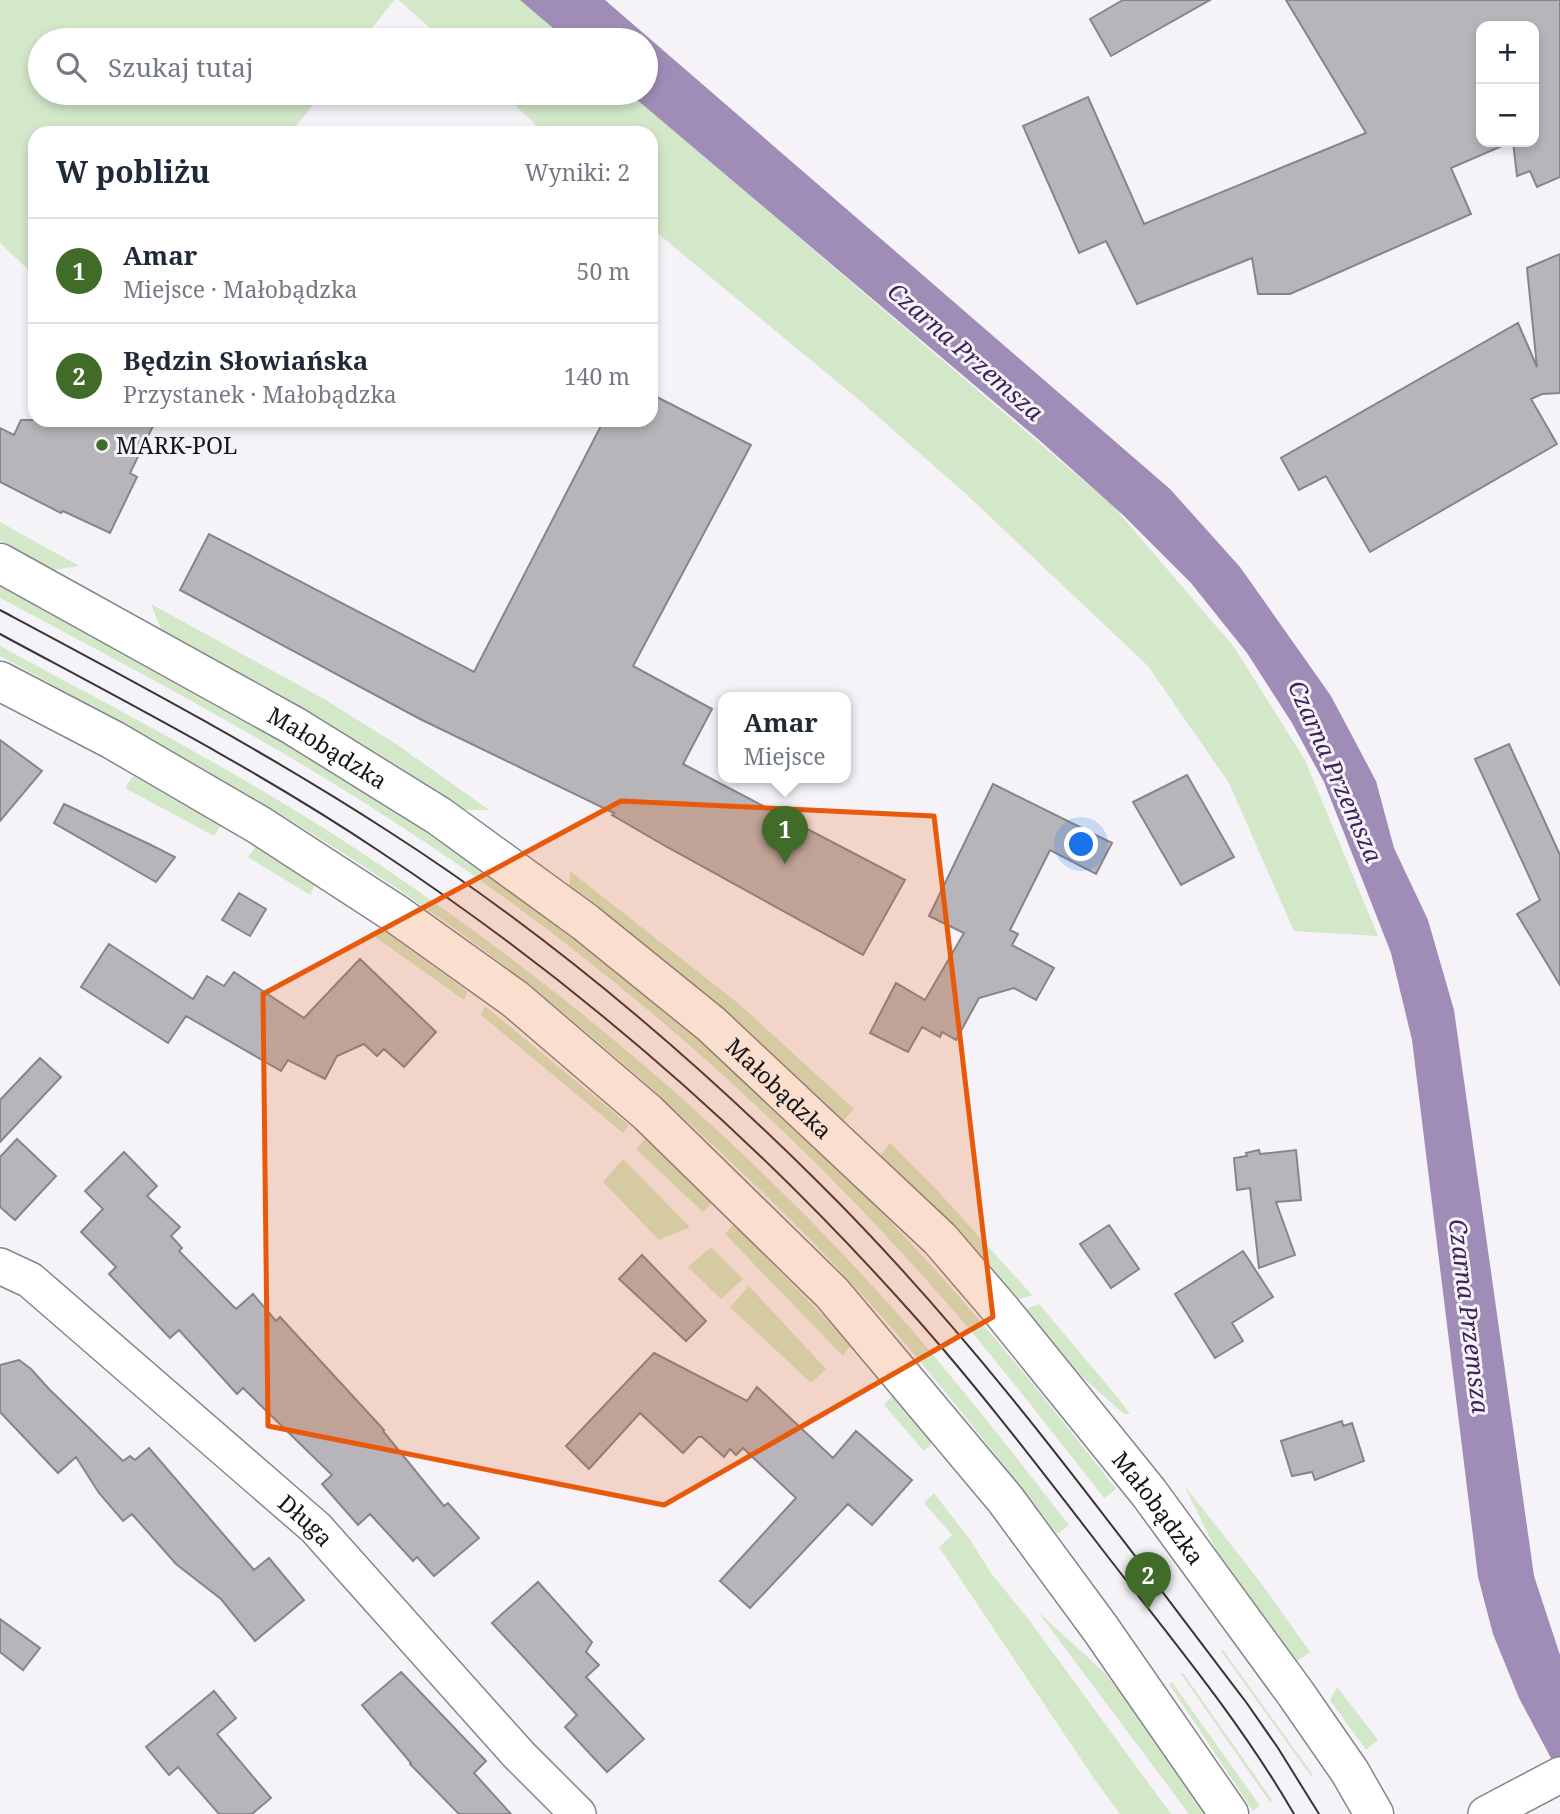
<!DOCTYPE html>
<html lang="pl">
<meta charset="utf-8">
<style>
body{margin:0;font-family:"Noto Serif",serif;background:#f2f2f3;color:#1f2937}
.controls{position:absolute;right:21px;top:21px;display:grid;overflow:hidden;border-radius:14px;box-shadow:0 4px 10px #0003}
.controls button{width:63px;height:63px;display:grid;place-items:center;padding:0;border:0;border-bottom:2px solid #e0e1e3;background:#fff;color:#1f2937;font:35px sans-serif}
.you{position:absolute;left:1082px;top:845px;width:24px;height:24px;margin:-18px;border:5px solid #fff;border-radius:50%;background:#1a73e8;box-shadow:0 0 0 10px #1a73e833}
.badge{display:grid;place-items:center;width:46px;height:46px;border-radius:50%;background:#416b28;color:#fff;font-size:23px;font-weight:700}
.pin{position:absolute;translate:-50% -58px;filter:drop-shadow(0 2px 4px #0008)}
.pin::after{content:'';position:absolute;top:37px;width:24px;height:21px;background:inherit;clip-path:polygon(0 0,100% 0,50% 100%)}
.popup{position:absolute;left:718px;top:692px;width:133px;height:91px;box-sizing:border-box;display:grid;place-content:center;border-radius:14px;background:#fff;filter:drop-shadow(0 2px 5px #0005);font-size:23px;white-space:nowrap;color:#747a83}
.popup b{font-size:26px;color:#1f2937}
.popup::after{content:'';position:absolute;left:50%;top:100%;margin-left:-14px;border:14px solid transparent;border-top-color:#fff}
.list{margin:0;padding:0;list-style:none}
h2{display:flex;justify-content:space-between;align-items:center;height:91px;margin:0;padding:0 28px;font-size:30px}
h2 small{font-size:23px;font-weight:400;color:#747a83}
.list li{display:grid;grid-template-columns:46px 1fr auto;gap:21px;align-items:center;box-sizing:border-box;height:105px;padding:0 28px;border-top:2px solid #e0e1e3}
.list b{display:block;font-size:26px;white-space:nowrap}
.list p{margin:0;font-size:23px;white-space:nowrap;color:#747a83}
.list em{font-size:23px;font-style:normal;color:#747a83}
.icon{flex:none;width:38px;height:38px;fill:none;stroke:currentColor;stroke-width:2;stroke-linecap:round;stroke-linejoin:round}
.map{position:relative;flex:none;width:1560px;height:1814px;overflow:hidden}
.search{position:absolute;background:#fff;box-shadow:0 4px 10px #0003;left:28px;top:28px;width:630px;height:77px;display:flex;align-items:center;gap:18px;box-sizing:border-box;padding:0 24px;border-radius:38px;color:#747a83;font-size:26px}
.panel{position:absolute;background:#fff;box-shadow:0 4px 10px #0003;left:28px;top:126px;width:630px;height:301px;border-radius:21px}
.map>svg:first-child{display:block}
.green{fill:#d3e7c9}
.water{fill:#9f8db8}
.building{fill:#b7b5ba;stroke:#87858a;stroke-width:2}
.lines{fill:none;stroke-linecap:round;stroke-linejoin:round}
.minor-casing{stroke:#87858a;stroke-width:38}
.tertiary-casing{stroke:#87858a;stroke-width:41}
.minor{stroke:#fff;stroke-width:35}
.tertiary{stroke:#fff;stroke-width:38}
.tram{stroke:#363537;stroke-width:2}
.marked{fill:#e8590c;fill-opacity:0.2;stroke:#e8590c;stroke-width:5;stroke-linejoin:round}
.poi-dot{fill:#416b28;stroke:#f5f3f8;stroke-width:2.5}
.labels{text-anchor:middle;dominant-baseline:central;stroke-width:6;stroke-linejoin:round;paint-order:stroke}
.poi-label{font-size:23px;fill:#151416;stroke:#f5f3f8;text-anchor:start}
.street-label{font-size:23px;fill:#151416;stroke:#f5f3f8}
.water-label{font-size:24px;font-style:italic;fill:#3c2258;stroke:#f5f3f8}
</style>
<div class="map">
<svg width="1560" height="1814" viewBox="0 0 1560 1814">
<rect width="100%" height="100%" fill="#f5f3f8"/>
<!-- green -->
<path class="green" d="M 0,0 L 394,0 L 363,40 L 40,40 L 40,93 L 322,93 L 291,133 L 35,133 L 35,276 L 0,243 Z
M 399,0 L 521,0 L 568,40 L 443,40 Z
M 501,93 L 630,93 L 1113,506 L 1234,647 L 1305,760 L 1378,936 L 1294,931 L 1229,783 L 1148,666 L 966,494 L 858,399 L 651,228 L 651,133 L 545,133 Z
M 0,522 L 79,566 L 52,570 L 0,541 Z
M 0,586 C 134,659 271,729 398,813 C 570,927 731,1059 875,1206 C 962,1294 1040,1392 1116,1489 L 1104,1498 C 1056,1437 1009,1376 959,1317 C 804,1137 622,974 426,843 C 290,751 145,675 0,598 Z
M 151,604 L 324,699 L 396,744 L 489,810 L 464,810 L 328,724 L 162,632 Z
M 0,646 C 130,716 261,784 383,867 C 571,994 746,1143 896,1312 C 957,1381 1013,1453 1069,1525 L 1057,1534 C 1000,1460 943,1387 882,1317 C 818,1244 747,1176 675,1110 C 611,1052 546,996 477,945 C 327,834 163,745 0,656 Z
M 133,776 L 220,826 L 214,836 L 125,788 Z
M 255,847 L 315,884 L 310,895 L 248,857 Z
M 570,871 L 739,1004 L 854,1109 L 843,1121 L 729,1016 L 569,888 Z
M 381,929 L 467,991 L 464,1000 L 375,937 Z
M 485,1006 L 629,1125 L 623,1133 L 481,1015 Z
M 645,1139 L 713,1202 L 703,1212 L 636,1149 Z
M 890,1143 L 936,1189 L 1032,1295 L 1017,1300 L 880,1156 Z
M 623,1159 L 690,1227 L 659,1240 L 603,1182 Z
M 734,1224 L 851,1345 L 843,1356 L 725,1234 Z
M 711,1247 L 743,1279 L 721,1299 L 688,1267 Z
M 749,1286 L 826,1369 L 811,1383 L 730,1307 Z
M 1039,1304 L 1119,1399 L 1130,1414 L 1124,1414 L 1081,1376 L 1021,1311 Z
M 893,1395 L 931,1442 L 930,1446 L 924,1451 L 884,1405 Z
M 1184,1485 L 1258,1579 L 1310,1652 L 1297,1661 L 1220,1558 Z
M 934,1493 L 971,1541 L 991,1573 L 1029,1620 L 1171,1814 L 1120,1814 L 1095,1780 L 939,1547 L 952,1535 L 924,1503 Z
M 1038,1612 L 1105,1673 L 1172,1760 L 1204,1814 L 1189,1814 Z
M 1223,1650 L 1313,1775 L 1311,1776 L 1221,1651 Z
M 1183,1673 L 1272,1800 L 1270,1802 L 1181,1674 Z
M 1172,1682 L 1260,1806 L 1253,1811 L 1169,1684 Z
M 1337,1687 L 1378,1740 L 1366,1750 L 1330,1700 Z"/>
<!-- water -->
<path class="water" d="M 520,0 L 605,0 L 1170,489 L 1240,567 L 1331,696 L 1376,781 L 1394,848 L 1428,920 L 1454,1010 L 1534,1576 L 1560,1655 L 1560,1775 L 1519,1698 L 1493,1634 L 1478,1577 L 1412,1040 L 1391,953 L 1324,782 L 1292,723 L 1247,653 L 1191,583 L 1123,515 L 1038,439 L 629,93 L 646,93 L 646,40 L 567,40 Z"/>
<!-- building -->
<path class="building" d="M 1123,0 L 1210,0 L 1111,56 L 1090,19 Z
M 1286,0 L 1560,0 L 1560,177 L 1537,187 L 1530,171 L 1517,176 L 1513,142 L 1534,142 L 1534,26 L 1481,26 L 1481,142 L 1511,142 L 1451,168 L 1471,214 L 1290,294 L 1258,294 L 1252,258 L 1137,304 L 1106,241 L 1079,253 L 1023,126 L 1088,97 L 1144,224 L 1366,133 Z
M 1560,254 L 1560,393 L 1542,394 L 1531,399 L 1557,444 L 1370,552 L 1326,476 L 1299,490 L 1281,458 L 1518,323 L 1537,367 L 1527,268 Z
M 651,394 L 751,445 L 633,666 L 712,709 L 683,764 L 905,880 L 863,955 L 667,847 L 612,815 L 614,813 L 420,719 L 180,590 L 209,534 L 474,672 L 604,420 L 651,420 Z
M 21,420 L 156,420 L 130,473 L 137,477 L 110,533 L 63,511 L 61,513 L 0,482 L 0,428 L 14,435 Z
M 0,740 L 42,771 L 0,821 Z
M 1509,744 L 1560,855 L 1560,985 L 1517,914 L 1540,900 L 1475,759 Z
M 1187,775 L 1234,857 L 1181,885 L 1133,802 Z
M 993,784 L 1112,843 L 1096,874 L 1050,850 L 1010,930 L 1018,934 L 1012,945 L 1054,968 L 1036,1000 L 1014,988 L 979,998 L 956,1040 L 942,1032 L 940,1037 L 922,1027 L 908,1052 L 870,1033 L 896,983 L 925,1000 L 964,933 L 929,916 Z
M 64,804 L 149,844 L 175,857 L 156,882 L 54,823 Z
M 239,893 L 266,909 L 250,936 L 222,920 Z
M 109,944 L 193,999 L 207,976 L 224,986 L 234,972 L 304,1018 L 360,959 L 436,1032 L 404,1067 L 384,1049 L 377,1056 L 364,1044 L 337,1056 L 325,1079 L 288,1060 L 281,1071 L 186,1016 L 168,1043 L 81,987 Z
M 40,1058 L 61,1077 L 0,1142 L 0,1100 Z
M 17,1139 L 56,1176 L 15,1220 L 0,1207 L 0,1157 Z
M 1259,1150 L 1260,1154 L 1296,1150 L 1301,1200 L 1276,1202 L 1295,1255 L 1259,1268 L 1250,1188 L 1237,1190 L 1234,1158 L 1247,1156 L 1246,1153 Z
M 124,1152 L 157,1186 L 147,1196 L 180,1227 L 171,1236 L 182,1248 L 179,1251 L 236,1309 L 253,1294 L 276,1321 L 280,1317 L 384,1430 L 383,1431 L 444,1506 L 448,1503 L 479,1538 L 434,1576 L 417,1557 L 413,1561 L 370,1514 L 358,1525 L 322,1484 L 332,1475 L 243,1388 L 237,1394 L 179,1330 L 170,1338 L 109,1274 L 116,1267 L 81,1232 L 103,1209 L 85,1191 Z
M 1109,1225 L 1139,1269 L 1111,1288 L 1080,1244 Z
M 1243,1251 L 1273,1297 L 1232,1323 L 1243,1341 L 1215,1358 L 1175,1294 Z
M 642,1255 L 706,1321 L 686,1341 L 619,1279 Z
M 654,1353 L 747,1401 L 757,1387 L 833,1458 L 856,1431 L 912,1480 L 872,1525 L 848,1504 L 750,1608 L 720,1581 L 796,1498 L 743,1448 L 736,1455 L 730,1449 L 724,1457 L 702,1437 L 698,1437 L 683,1453 L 640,1413 L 589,1469 L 566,1446 Z
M 19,1360 L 31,1369 L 49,1389 L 123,1461 L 130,1456 L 135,1460 L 149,1448 L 254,1570 L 269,1558 L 304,1600 L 255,1641 L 221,1599 L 176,1564 L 132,1514 L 123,1521 L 99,1493 L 76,1457 L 58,1473 L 0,1412 L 0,1365 Z
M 1342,1421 L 1343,1426 L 1352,1423 L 1364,1461 L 1315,1480 L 1312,1472 L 1292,1476 L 1281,1441 Z
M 538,1582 L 592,1642 L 586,1652 L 599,1665 L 586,1677 L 644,1739 L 607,1772 L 565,1727 L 577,1715 L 492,1623 Z
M 0,1619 L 40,1648 L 23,1670 L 0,1652 Z
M 401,1672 L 486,1761 L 474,1773 L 511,1814 L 459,1814 L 410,1764 L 411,1763 L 362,1705 Z
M 214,1691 L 236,1718 L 217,1734 L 271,1798 L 252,1814 L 219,1814 L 178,1767 L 169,1775 L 146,1747 Z"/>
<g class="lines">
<!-- minor casing -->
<g class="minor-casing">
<g id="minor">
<path id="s1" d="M 0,1266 L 30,1280 L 316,1528 L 519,1755 L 578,1814"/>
<path d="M 1486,1814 L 1560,1775"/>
</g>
</g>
<!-- tertiary casing -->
<g class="tertiary-casing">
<g id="tertiary">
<path id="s2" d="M 0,563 L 294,726 L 439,816 L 585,922 L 711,1024 L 940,1239 L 1001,1310 L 1149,1493 L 1296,1694 L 1350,1772 L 1374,1814"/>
<path d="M 0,681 L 113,740 L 259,825 L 396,914 L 515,999 L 648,1113 L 832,1293 L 1005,1499 L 1100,1628 L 1229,1814"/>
</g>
</g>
<!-- minor -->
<use href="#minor" class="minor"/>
<!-- tertiary -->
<use href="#tertiary" class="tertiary"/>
<!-- tram -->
<path class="tram" d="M 0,610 C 131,680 263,750 388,831 C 544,931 687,1052 818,1182 C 978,1340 1110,1524 1246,1702 L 1278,1748 L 1319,1814
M 0,634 C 128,703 258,770 379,851 C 577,982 758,1140 916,1318 C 979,1389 1037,1465 1095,1540 C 1163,1629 1238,1717 1294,1814"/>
</g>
<!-- marked area -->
<path class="marked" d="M 621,801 L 934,816 L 993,1317 L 664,1505 L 268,1426 L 263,994 Z"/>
<!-- markers -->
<circle class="poi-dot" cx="102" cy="445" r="7"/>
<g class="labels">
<!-- poi labels -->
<g class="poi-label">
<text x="116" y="445">MARK-POL</text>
</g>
<!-- street labels -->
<g class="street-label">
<text stroke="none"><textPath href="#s2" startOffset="376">Małobądzka</textPath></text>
<text stroke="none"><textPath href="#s2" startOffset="943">Małobądzka</textPath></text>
<text stroke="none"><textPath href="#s2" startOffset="1510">Małobądzka</textPath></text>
<text stroke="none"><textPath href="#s1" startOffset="399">Długa</textPath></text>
</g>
<!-- water labels -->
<g class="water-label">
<text transform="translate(966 351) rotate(41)">Czarna Przemsza</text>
<text transform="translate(1336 771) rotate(66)">Czarna Przemsza</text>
<text transform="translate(1470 1316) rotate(83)">Czarna Przemsza</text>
</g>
</g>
</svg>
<div class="controls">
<button>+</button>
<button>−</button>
</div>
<div class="you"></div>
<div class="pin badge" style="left:785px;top:864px">1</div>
<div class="popup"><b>Amar</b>Miejsce</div>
<div class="pin badge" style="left:1148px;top:1610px">2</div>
<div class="search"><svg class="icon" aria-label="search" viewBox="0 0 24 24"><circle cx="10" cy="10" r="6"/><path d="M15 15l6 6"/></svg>Szukaj tutaj</div>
<section class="panel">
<h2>W pobliżu<small>Wyniki: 2</small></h2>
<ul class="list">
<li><span class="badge">1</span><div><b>Amar</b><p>Miejsce · Małobądzka</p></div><em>50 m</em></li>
<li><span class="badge">2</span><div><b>Będzin Słowiańska</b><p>Przystanek · Małobądzka</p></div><em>140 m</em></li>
</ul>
</section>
</div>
